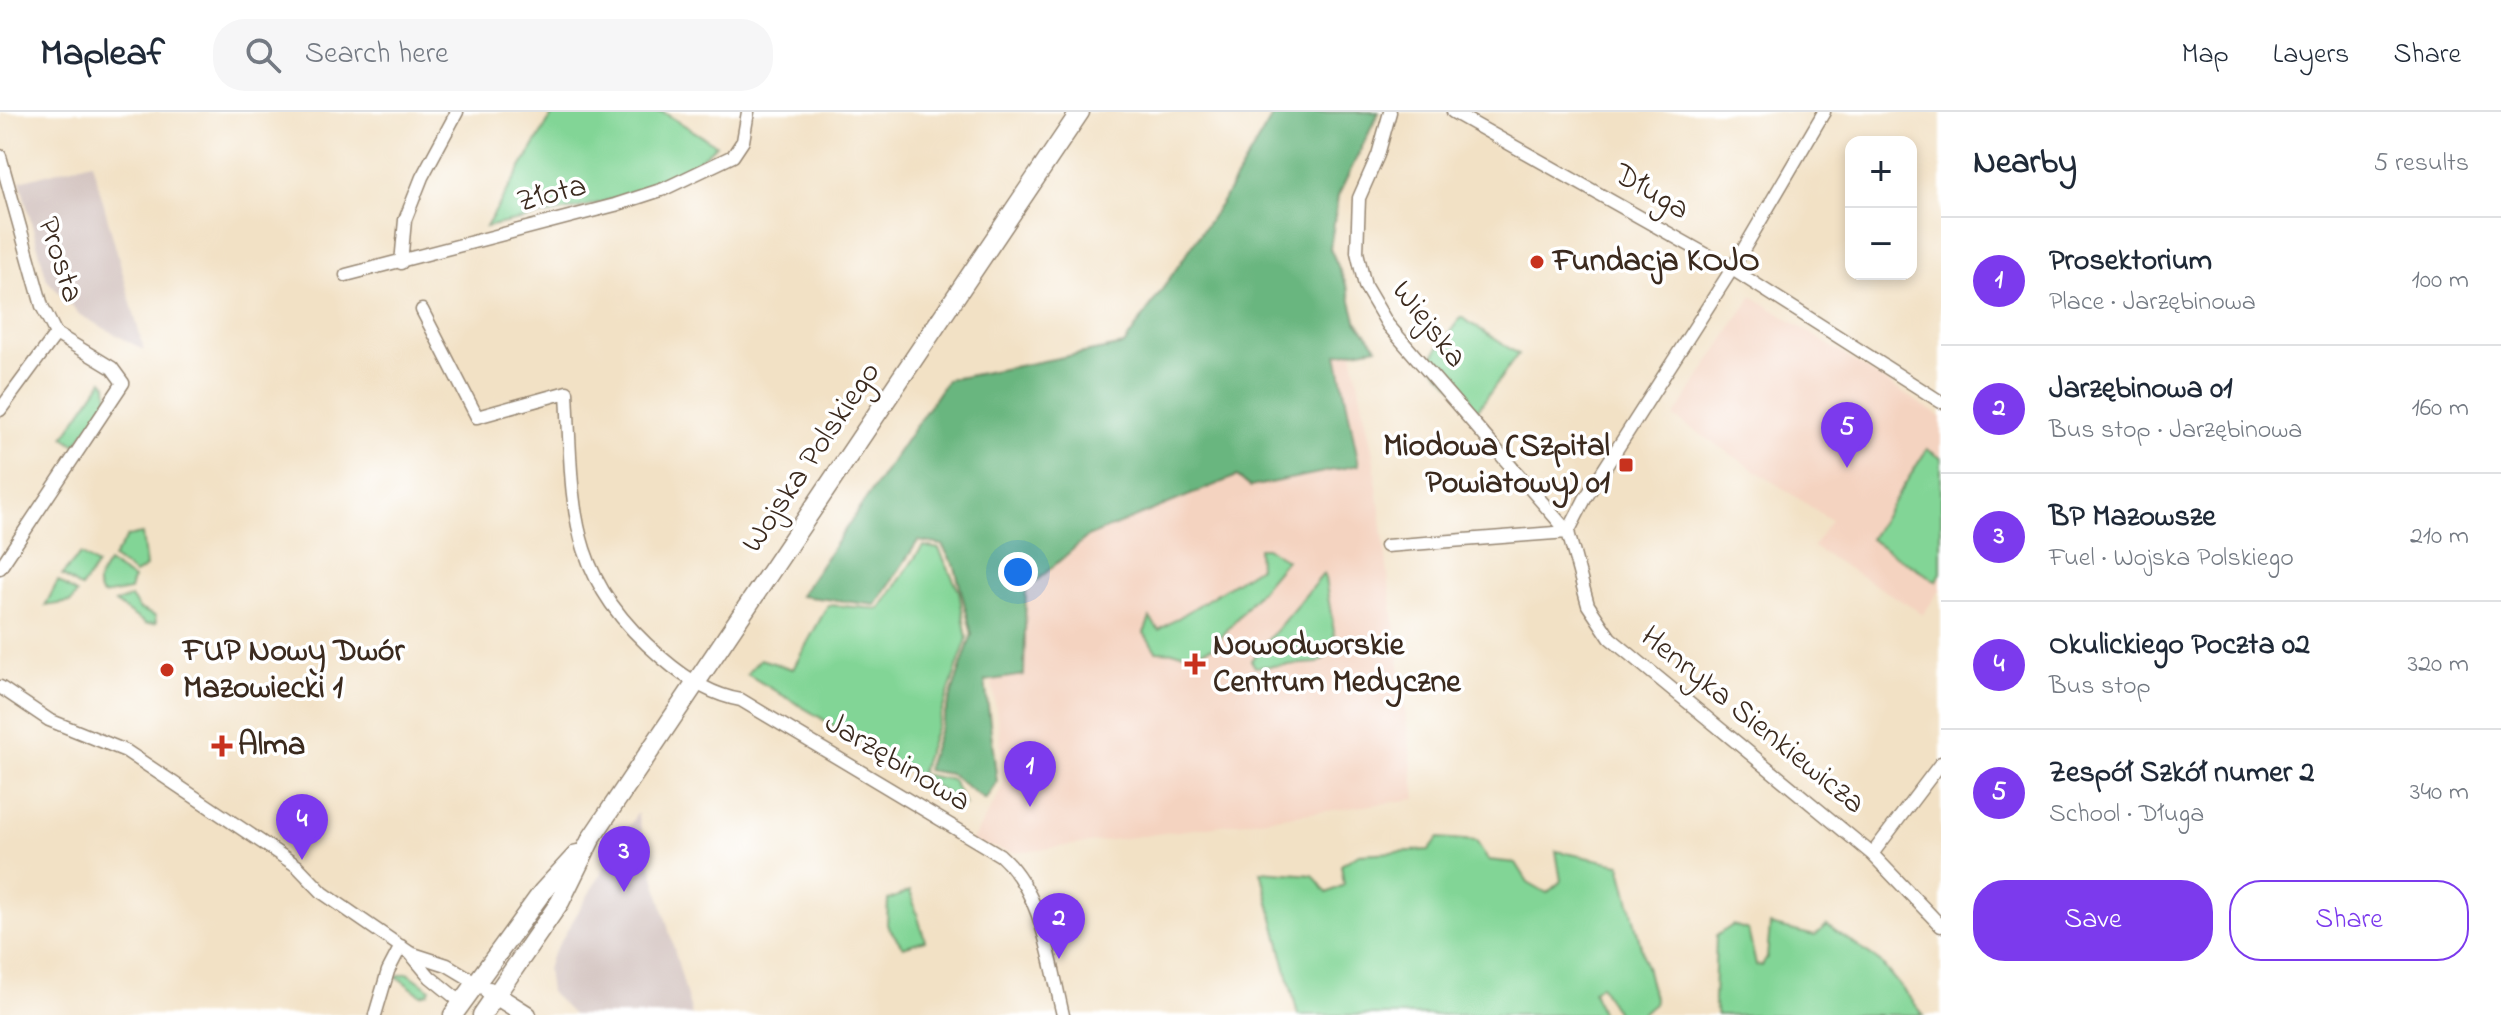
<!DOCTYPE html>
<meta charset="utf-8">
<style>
body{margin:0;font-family:"Indie Flower",sans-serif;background:#f6f6f7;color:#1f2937}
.controls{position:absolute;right:24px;top:24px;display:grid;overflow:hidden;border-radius:16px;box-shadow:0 4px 12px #0003}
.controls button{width:72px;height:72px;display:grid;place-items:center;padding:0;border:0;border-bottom:2px solid #e0e1e3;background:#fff;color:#1f2937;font:40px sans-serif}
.you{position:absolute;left:1018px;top:460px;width:28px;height:28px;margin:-20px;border:6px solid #fff;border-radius:50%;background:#1a73e8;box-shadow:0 0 0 12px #1a73e833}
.badge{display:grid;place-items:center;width:52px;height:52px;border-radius:50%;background:#7c3aed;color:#fff;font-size:26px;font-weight:700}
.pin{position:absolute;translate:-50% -66px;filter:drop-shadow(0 2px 4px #0008)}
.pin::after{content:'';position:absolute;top:42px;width:28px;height:24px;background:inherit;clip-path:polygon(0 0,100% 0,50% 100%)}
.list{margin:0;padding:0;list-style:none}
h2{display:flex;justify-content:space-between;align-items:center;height:104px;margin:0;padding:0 32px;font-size:34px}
h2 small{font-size:26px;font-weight:400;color:#747a83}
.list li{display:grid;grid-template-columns:52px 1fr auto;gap:24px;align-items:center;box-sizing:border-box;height:128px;padding:0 32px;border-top:2px solid #e0e1e3}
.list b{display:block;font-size:30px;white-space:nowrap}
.list p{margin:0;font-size:26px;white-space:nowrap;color:#747a83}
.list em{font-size:26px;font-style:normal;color:#747a83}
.actions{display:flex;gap:16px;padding:24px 32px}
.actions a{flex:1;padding:18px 0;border:2px solid #7c3aed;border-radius:32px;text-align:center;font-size:28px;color:#7c3aed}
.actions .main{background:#7c3aed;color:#fff}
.icon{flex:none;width:44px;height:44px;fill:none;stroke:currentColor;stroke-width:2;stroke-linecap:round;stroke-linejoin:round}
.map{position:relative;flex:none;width:1941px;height:903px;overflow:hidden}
header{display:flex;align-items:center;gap:48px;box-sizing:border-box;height:112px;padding:0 40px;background:#fff;border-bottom:2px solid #e0e1e3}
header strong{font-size:38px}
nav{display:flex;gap:44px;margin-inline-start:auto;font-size:28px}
.search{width:560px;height:72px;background:#f6f6f7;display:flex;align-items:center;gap:20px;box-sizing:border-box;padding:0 28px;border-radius:32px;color:#747a83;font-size:30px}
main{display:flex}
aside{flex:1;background:#fff}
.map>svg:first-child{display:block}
.built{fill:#f4d3c0}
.industrial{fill:#d0c0bc}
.green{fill:#82d596;stroke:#5e805a;stroke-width:2}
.forest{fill:#69b67f;stroke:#52704e;stroke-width:2}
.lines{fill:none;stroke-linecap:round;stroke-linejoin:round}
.street-casing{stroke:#968672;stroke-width:15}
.secondary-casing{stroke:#968672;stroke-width:21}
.street{stroke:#fff;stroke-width:12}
.secondary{stroke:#fff;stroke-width:18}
.poi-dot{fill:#c8321e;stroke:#fff;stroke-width:3}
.labels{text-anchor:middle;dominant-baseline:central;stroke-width:7;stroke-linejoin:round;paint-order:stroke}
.street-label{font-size:32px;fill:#3b2a1e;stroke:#fff}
.poi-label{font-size:32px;font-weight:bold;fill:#3b2a1e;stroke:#fff;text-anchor:start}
</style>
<header>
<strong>Mapleaf</strong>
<div class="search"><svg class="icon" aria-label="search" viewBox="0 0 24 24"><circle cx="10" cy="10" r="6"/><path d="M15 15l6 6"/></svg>Search here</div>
<nav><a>Map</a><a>Layers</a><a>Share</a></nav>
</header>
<main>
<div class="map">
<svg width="1941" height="903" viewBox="0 0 1941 903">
<rect width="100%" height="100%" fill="#fff"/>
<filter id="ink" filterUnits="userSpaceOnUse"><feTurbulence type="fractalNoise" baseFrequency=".0125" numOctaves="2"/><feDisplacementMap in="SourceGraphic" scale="16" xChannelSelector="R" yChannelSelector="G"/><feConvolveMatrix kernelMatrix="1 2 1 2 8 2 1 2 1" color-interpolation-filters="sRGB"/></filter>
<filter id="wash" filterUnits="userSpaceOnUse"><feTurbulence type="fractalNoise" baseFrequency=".006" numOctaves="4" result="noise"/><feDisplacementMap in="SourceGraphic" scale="32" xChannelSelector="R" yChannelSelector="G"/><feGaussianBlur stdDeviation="1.8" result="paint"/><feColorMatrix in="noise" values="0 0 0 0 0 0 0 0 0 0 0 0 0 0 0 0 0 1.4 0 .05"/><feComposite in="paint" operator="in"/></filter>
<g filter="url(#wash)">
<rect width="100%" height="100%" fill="#f2e1c5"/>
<!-- built -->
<path class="built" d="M 1752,184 L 1941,305 L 1941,477 L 1923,502 L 1813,435 L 1831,408 L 1674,305 Z
M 1348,221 L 1373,342 L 1416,687 L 1014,741 L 971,730 L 996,688 L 1003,672 L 1004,655 L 951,277 Z"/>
<!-- industrial -->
<path class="industrial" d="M 92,50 L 144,238 L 80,203 L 47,168 L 20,69 Z
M 637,701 L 692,903 L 573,903 L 550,880 L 547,858 L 550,847 Z"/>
<!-- green -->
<path class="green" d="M 554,0 L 663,0 L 716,33 C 659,89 561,98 486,115 Z
M 1461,205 L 1518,242 L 1476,300 L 1429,249 Z
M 103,268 L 107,273 L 108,286 L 76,333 L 64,325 Z
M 1927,337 L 1941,346 L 1941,461 L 1936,469 L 1870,427 Z
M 142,422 L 146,455 L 135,462 L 113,446 L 127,425 Z
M 923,434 L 939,437 L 959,479 L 967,527 L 920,662 L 952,668 L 965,692 L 747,562 L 760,547 L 793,557 L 828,493 L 880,497 Z
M 1258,436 L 1266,436 L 1286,448 L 1213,535 L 1196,541 L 1156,539 L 1144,521 L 1150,506 L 1159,518 L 1259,455 Z
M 80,442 L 97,453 L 81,476 L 62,463 Z
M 108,451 L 133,467 L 130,478 L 103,483 C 92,473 101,462 108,451 Z
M 1324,461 L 1337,537 L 1318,551 L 1255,555 L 1251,548 Z
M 58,469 L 77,482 L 71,490 L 45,494 Z
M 131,485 L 139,497 L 155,504 L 156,511 L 146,512 L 115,491 Z
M 1438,726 L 1476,729 L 1488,748 L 1516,751 L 1528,770 L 1547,781 L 1561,769 L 1556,739 L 1620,752 L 1655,890 L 1640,903 L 1618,903 L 1600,873 L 1593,879 L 1602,903 L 1298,903 L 1261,759 L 1313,763 L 1327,781 L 1344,773 L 1341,753 L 1359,742 L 1429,738 Z
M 910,779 L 925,828 L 903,835 L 887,813 L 888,788 Z
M 1733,813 L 1748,818 L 1756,853 L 1762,854 L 1767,846 L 1770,813 L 1815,824 L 1827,813 L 1880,850 L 1924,903 L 1717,903 L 1714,889 L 1716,824 Z
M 408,861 L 430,877 L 428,881 L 421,883 L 396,864 Z"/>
<!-- forest -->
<path class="forest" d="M 1275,0 L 1379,0 L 1338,84 L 1330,136 L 1348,177 L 1356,208 L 1377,235 L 1337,242 L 1359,353 L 1250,375 L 1237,364 L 1087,425 L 1026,478 L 1024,563 L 985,569 L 997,670 L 985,688 L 950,662 L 926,658 L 972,522 L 955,455 L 942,433 L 918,429 L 876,493 L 800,484 L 947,268 L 1124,233 L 1222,90 Z"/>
</g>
<g filter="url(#ink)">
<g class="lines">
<!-- street casing -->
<g class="street-casing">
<path id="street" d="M 1390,0 L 1378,43 L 1359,86 L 1357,140 L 1365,174 L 1388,213 L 1568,420 L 1588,493 L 1610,526 L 1872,742 L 1941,814
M 1453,0 L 1732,157 L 1941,290
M 0,44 L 42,194 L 56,222
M 401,151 L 405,108 L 422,65 L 457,0
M 346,163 L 615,93 L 664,77 L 733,44 L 743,29 L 748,0
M 422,198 L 477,305 L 567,280 C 573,396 566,464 662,546 C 685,566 711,583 741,588 L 1000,743 C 1043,781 1050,850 1063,903
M 0,298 L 56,222
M 1568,420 L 1585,387 L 1732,157 L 1824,0
M 1386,434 L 1568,420
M 0,456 L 123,271 L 112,256 L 56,222
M 0,575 L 49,608 L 126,639 L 266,733 L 297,754 L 323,781 L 410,841 L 430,865 L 462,891
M 1872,742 L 1941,651
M 410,841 L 447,853 L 477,871
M 375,903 L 388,859 L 401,834"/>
</g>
<!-- secondary casing -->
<g class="secondary-casing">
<path id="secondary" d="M 489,879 L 527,903
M 453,903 L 543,779 L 577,742
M 482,903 L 560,790 L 592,725 L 1080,0"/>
</g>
<!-- street -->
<use href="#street" class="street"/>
<!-- secondary -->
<use href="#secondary" class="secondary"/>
</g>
</g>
<!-- markers -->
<g class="poi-dot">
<circle cx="1537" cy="150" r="8"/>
<rect x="1618" y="345" width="16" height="16" rx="4"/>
<path d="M1191 540h8v8h8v8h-8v8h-8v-8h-8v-8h8z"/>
<circle cx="167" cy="558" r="8"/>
<path d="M218 622h8v8h8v8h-8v8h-8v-8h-8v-8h8z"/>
</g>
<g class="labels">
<!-- street labels -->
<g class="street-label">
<text transform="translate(1651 81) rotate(30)">Długa</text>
<text transform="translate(552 83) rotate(-15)">Złota</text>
<text transform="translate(59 148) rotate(72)">Prosta</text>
<text transform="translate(1428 213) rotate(52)">Wiejska</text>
<text transform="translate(812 346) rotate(-56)">Wojska Polskiego</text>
<text transform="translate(1752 609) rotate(39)">Henryka Sienkiewicza</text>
<text transform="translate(897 651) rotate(31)">Jarzębinowa</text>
</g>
<!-- poi labels -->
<g class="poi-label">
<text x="1553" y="150">Fundacja KOJO</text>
<text x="1610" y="335" text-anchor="end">Miodowa (Szpital<tspan x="1610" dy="37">Powiatowy) 01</tspan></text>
<text x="1213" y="534">Nowodworskie<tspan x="1213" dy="37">Centrum Medyczne</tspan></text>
<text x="183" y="540">FUP Nowy Dwór<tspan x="183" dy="37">Mazowiecki 1</tspan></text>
<text x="238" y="634">Alma</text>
</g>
</g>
</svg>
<div class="controls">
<button>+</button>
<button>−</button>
</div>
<div class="you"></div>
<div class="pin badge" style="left:1030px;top:695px">1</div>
<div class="pin badge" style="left:1059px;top:847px">2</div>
<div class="pin badge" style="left:624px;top:780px">3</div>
<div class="pin badge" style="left:302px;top:748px">4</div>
<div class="pin badge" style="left:1847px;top:356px">5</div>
</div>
<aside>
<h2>Nearby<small>5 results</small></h2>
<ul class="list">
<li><span class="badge">1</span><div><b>Prosektorium</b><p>Place · Jarzębinowa</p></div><em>100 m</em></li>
<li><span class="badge">2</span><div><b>Jarzębinowa 01</b><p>Bus stop · Jarzębinowa</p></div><em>160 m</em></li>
<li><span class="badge">3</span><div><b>BP Mazowsze</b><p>Fuel · Wojska Polskiego</p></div><em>210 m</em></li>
<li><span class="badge">4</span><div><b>Okulickiego Poczta 02</b><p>Bus stop</p></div><em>320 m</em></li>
<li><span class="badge">5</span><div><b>Zespół Szkół numer 2</b><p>School · Długa</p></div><em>340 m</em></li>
</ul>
<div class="actions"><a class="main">Save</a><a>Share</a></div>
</aside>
</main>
